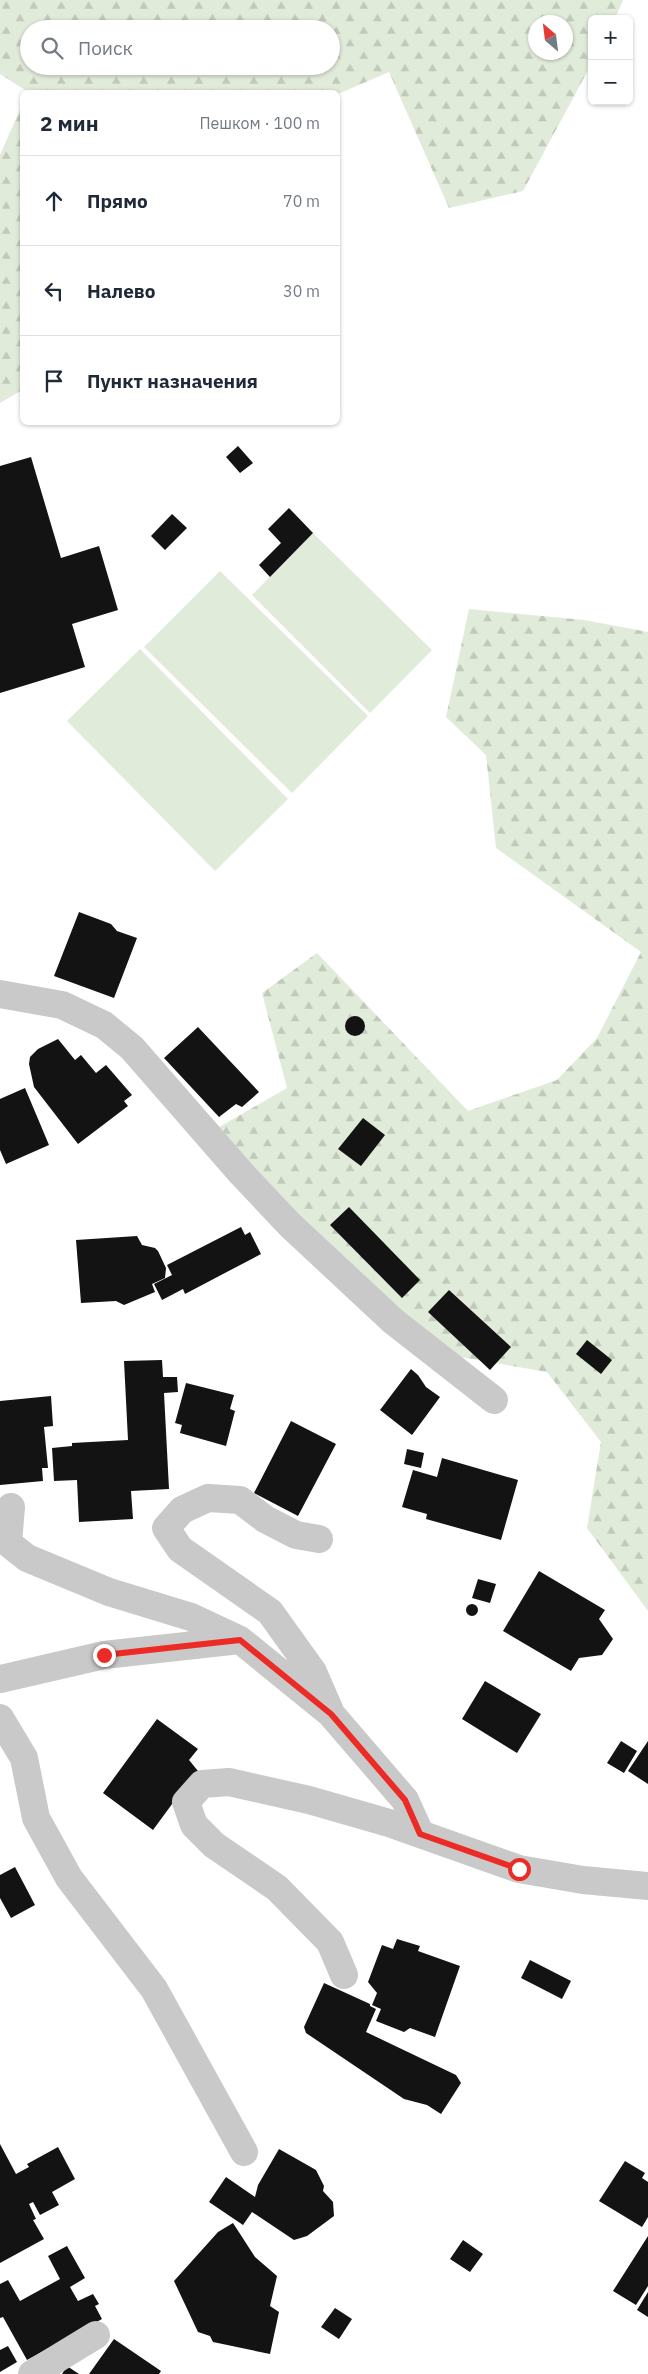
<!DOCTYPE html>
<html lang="ru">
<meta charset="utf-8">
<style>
body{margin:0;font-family:"IBM Plex Sans",sans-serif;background:#f6f6f7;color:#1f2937}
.controls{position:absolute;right:15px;top:15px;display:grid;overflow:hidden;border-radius:8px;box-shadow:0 1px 4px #0004}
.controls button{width:45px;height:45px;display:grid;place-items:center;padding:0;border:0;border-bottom:1px solid #e0e1e3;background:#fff;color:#1f2937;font:25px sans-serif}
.compass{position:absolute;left:528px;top:15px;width:45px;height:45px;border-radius:50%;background:#fff;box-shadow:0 1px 4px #0004;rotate:332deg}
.stop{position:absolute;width:15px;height:15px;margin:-11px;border:4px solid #ec2b26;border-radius:50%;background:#fff}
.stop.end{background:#ec2b26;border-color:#fff;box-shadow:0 1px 5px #0008}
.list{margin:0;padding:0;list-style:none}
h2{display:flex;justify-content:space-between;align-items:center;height:65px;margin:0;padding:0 20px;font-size:21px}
h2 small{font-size:16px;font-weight:400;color:#747a83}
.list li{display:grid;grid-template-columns:32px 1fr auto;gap:15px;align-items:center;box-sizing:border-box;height:90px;padding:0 20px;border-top:1px solid #e0e1e3}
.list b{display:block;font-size:19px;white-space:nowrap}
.list em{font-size:16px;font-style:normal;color:#747a83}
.icon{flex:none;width:28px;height:28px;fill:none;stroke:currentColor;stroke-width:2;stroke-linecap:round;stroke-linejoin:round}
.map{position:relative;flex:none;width:648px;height:2374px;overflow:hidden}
.search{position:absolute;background:#fff;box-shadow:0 1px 4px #0004;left:20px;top:20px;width:320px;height:55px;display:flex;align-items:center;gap:12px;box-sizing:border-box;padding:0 18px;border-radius:28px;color:#747a83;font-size:19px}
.panel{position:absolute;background:#fff;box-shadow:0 1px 4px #0004;left:20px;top:90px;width:320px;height:335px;border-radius:8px}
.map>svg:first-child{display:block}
.forest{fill:url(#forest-firs);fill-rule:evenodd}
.pitch{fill:#e1ebd9}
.building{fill:#131313}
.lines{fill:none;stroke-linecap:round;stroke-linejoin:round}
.street{stroke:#c9c9c9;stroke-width:28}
.route{stroke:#ec2b26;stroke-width:6}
</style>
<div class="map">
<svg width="648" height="2374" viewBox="0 0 648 2374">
<defs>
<pattern id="forest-firs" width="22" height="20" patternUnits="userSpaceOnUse" patternTransform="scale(1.25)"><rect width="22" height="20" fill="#e1ebd9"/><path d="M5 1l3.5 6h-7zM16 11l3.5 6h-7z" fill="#c1caba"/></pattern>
</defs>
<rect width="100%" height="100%" fill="#fff"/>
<!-- forest -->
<path class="forest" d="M 0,0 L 623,0 L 615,19 L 592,19 L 592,63 L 523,191 L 449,208 L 389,72 L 338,94 L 28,92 L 0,74 ZM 536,22 L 566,22 L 566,52 L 536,52 ZM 29,29 L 331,29 L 331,66 L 29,66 Z
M 22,105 L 22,390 L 0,403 L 0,155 Z
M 469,609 L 584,620 L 648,632 L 648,1611 L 587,1528 L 601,1442 L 547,1372 L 432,1352 L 207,1134 L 287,1088 L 262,993 L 317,953 L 468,1111 L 557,1080 L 597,1038 L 641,952 L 496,848 L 486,755 L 446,717 Z"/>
<!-- pitch -->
<path class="pitch" d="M 313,533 L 432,650 L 370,713 L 252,595 Z
M 220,571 L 368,716 L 292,793 L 144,647 Z
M 140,649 L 288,799 L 215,871 L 67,721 Z"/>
<!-- building -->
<path class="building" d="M 238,446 L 253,463 L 240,473 L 226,457 Z
M 31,457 L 61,558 L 99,546 L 118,610 L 72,624 L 85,667 L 0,693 L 0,466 Z
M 289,508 L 313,533 L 270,577 L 259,565 L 281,543 L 268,529 Z
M 172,514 L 187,528 L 165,550 L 151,536 Z
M 79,912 L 111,924 L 117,931 L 137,938 L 114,998 L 54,976 Z
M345 1026a10 10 0 1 1 20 0a10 10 0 1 1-20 0Z
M 198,1027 L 259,1092 L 242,1107 L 236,1104 L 219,1117 L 164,1058 Z
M 58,1039 L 75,1060 L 81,1055 L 96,1073 L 106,1065 L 132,1095 L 124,1101 L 128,1106 L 78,1144 L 34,1087 L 29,1064 L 30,1057 L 38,1049 Z
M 25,1088 L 49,1145 L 6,1164 L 0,1150 L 0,1099 Z
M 363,1118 L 385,1135 L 361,1166 L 338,1149 Z
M 349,1207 L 420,1280 L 402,1298 L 330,1225 Z
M 241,1227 L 245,1235 L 250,1232 L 261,1254 L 185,1294 L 183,1289 L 162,1300 L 154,1284 L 172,1275 L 167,1265 Z
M 137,1236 L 142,1245 L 155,1248 L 158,1251 L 166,1268 L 165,1278 L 152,1284 L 155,1292 L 124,1305 L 116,1301 L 81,1303 L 76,1240 Z
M 449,1290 L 511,1347 L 490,1370 L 428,1312 Z
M 587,1340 L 612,1360 L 601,1374 L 576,1354 Z
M 162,1360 L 163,1377 L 177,1377 L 178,1392 L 164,1393 L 169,1489 L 131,1491 L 133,1519 L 79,1522 L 77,1480 L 54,1481 L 52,1448 L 72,1446 L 72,1443 L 128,1440 L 124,1361 Z
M 411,1369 L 418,1375 L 426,1387 L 440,1397 L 412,1435 L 380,1410 Z
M 186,1383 L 234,1395 L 230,1409 L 235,1411 L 226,1446 L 180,1433 L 182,1425 L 175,1423 Z
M 51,1396 L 53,1426 L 44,1427 L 48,1468 L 42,1468 L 43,1481 L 0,1485 L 0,1401 Z
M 291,1421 L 336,1444 L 298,1516 L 254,1493 Z
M 407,1449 L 424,1453 L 421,1468 L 404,1464 Z
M 442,1458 L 518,1480 L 501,1540 L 426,1519 L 427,1514 L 402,1507 L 413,1470 L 437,1477 Z
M 539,1571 L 605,1610 L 599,1619 L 613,1639 L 602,1655 L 579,1658 L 571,1671 L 503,1631 Z
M 478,1579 L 496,1584 L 490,1603 L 472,1598 Z
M466 1610a6 6 0 1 1 12 0a6 6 0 1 1-12 0Z
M 485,1681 L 541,1714 L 517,1753 L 462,1719 Z
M 157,1719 L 198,1749 L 189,1760 L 198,1771 L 197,1778 L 175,1800 L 153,1830 L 103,1793 Z
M 621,1741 L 637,1751 L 624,1773 L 607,1763 Z
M 648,1741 L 648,1784 L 628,1771 Z
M 15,1867 L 35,1905 L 11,1918 L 0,1898 L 0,1875 Z
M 397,1939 L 420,1946 L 418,1951 L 460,1966 L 435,2037 L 410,2028 L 404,2032 L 376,2021 L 381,2009 L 372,2005 L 377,1993 L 368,1982 L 382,1945 L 393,1949 Z
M 530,1960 L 571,1981 L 562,1999 L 521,1978 Z
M 324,1983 L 370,2004 L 370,2006 L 376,2009 L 366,2032 L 456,2075 L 461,2083 L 441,2114 L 427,2105 L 404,2099 L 306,2033 L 304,2027 Z
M 0,2144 L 16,2174 L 29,2167 L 27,2164 L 58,2147 L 75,2179 L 52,2192 L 59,2205 L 40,2215 L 33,2202 L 29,2204 L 36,2219 L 33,2220 L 44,2239 L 0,2263 Z
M 279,2149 L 316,2170 L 324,2186 L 323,2191 L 333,2202 L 334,2216 L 307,2236 L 294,2240 L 252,2212 L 243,2225 L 209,2202 L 226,2177 L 255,2197 L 258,2185 Z
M 625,2161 L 645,2173 L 642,2178 L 648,2182 L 648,2217 L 642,2227 L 599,2201 Z
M 233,2223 L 255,2257 L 277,2276 L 270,2306 L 279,2312 L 270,2354 L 213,2342 L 210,2336 L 198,2332 L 174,2281 L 218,2232 Z
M 648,2236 L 648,2286 L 636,2305 L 613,2291 Z
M 463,2240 L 483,2254 L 470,2272 L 450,2259 Z
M 67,2246 L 85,2278 L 70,2287 L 78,2301 L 93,2294 L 99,2304 L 95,2306 L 102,2319 L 27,2360 L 3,2317 L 0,2318 L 0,2284 L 8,2280 L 20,2301 L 60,2279 L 48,2256 Z
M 648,2292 L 648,2317 L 637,2310 Z
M 335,2308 L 352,2319 L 339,2339 L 321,2327 Z
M 114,2339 L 161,2371 L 159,2374 L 89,2374 Z
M 8,2346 L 17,2362 L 0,2372 L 0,2350 Z
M 67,2366 L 79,2374 L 62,2374 Z"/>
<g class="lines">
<!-- street -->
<path class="street" d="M 0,994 L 62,1005 L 104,1025 L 132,1048 L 241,1173 L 290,1225 L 393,1321 L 494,1400
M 11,1507 L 8,1543 L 27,1558 L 109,1592 L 191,1617 L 240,1640 L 331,1714 L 405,1800 L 420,1833
M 319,1539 L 296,1535 L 265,1519 L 240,1500 L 208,1498 L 182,1510 L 166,1528 L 180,1549 L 270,1612 L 313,1672 L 330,1711
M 0,1679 L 104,1655 L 240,1640
M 0,1718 L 24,1758 L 36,1818 L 69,1878 L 154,1989 L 244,2152
M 344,1975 L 330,1942 L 277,1888 L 214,1845 L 194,1825 L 186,1802 L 202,1784 L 229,1782 L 309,1800 L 389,1823 L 519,1869 L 583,1880 L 648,1886
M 32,2374 L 96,2335"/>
</g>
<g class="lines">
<!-- route -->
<path class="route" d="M 104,1655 L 240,1640 L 331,1714 L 405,1800 L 420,1834 L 519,1869"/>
</g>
</svg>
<div class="controls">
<button>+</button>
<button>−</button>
</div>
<svg class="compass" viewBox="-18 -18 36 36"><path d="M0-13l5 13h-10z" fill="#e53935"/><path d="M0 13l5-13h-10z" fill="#747a83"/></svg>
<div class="stop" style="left:519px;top:1869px"></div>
<div class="stop end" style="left:104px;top:1655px"></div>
<div class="search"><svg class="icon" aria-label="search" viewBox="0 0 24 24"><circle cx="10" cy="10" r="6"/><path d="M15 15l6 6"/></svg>Поиск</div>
<section class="panel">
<h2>2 мин<small>Пешком · 100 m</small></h2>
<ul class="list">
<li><svg class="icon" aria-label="ahead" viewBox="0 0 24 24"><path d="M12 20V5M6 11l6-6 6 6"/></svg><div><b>Прямо</b></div><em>70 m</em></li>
<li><svg class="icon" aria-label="left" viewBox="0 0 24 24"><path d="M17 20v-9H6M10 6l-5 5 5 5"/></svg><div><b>Налево</b></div><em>30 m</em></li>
<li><svg class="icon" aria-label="arrive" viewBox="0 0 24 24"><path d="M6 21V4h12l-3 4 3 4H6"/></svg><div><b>Пункт назначения</b></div></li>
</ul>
</section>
</div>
